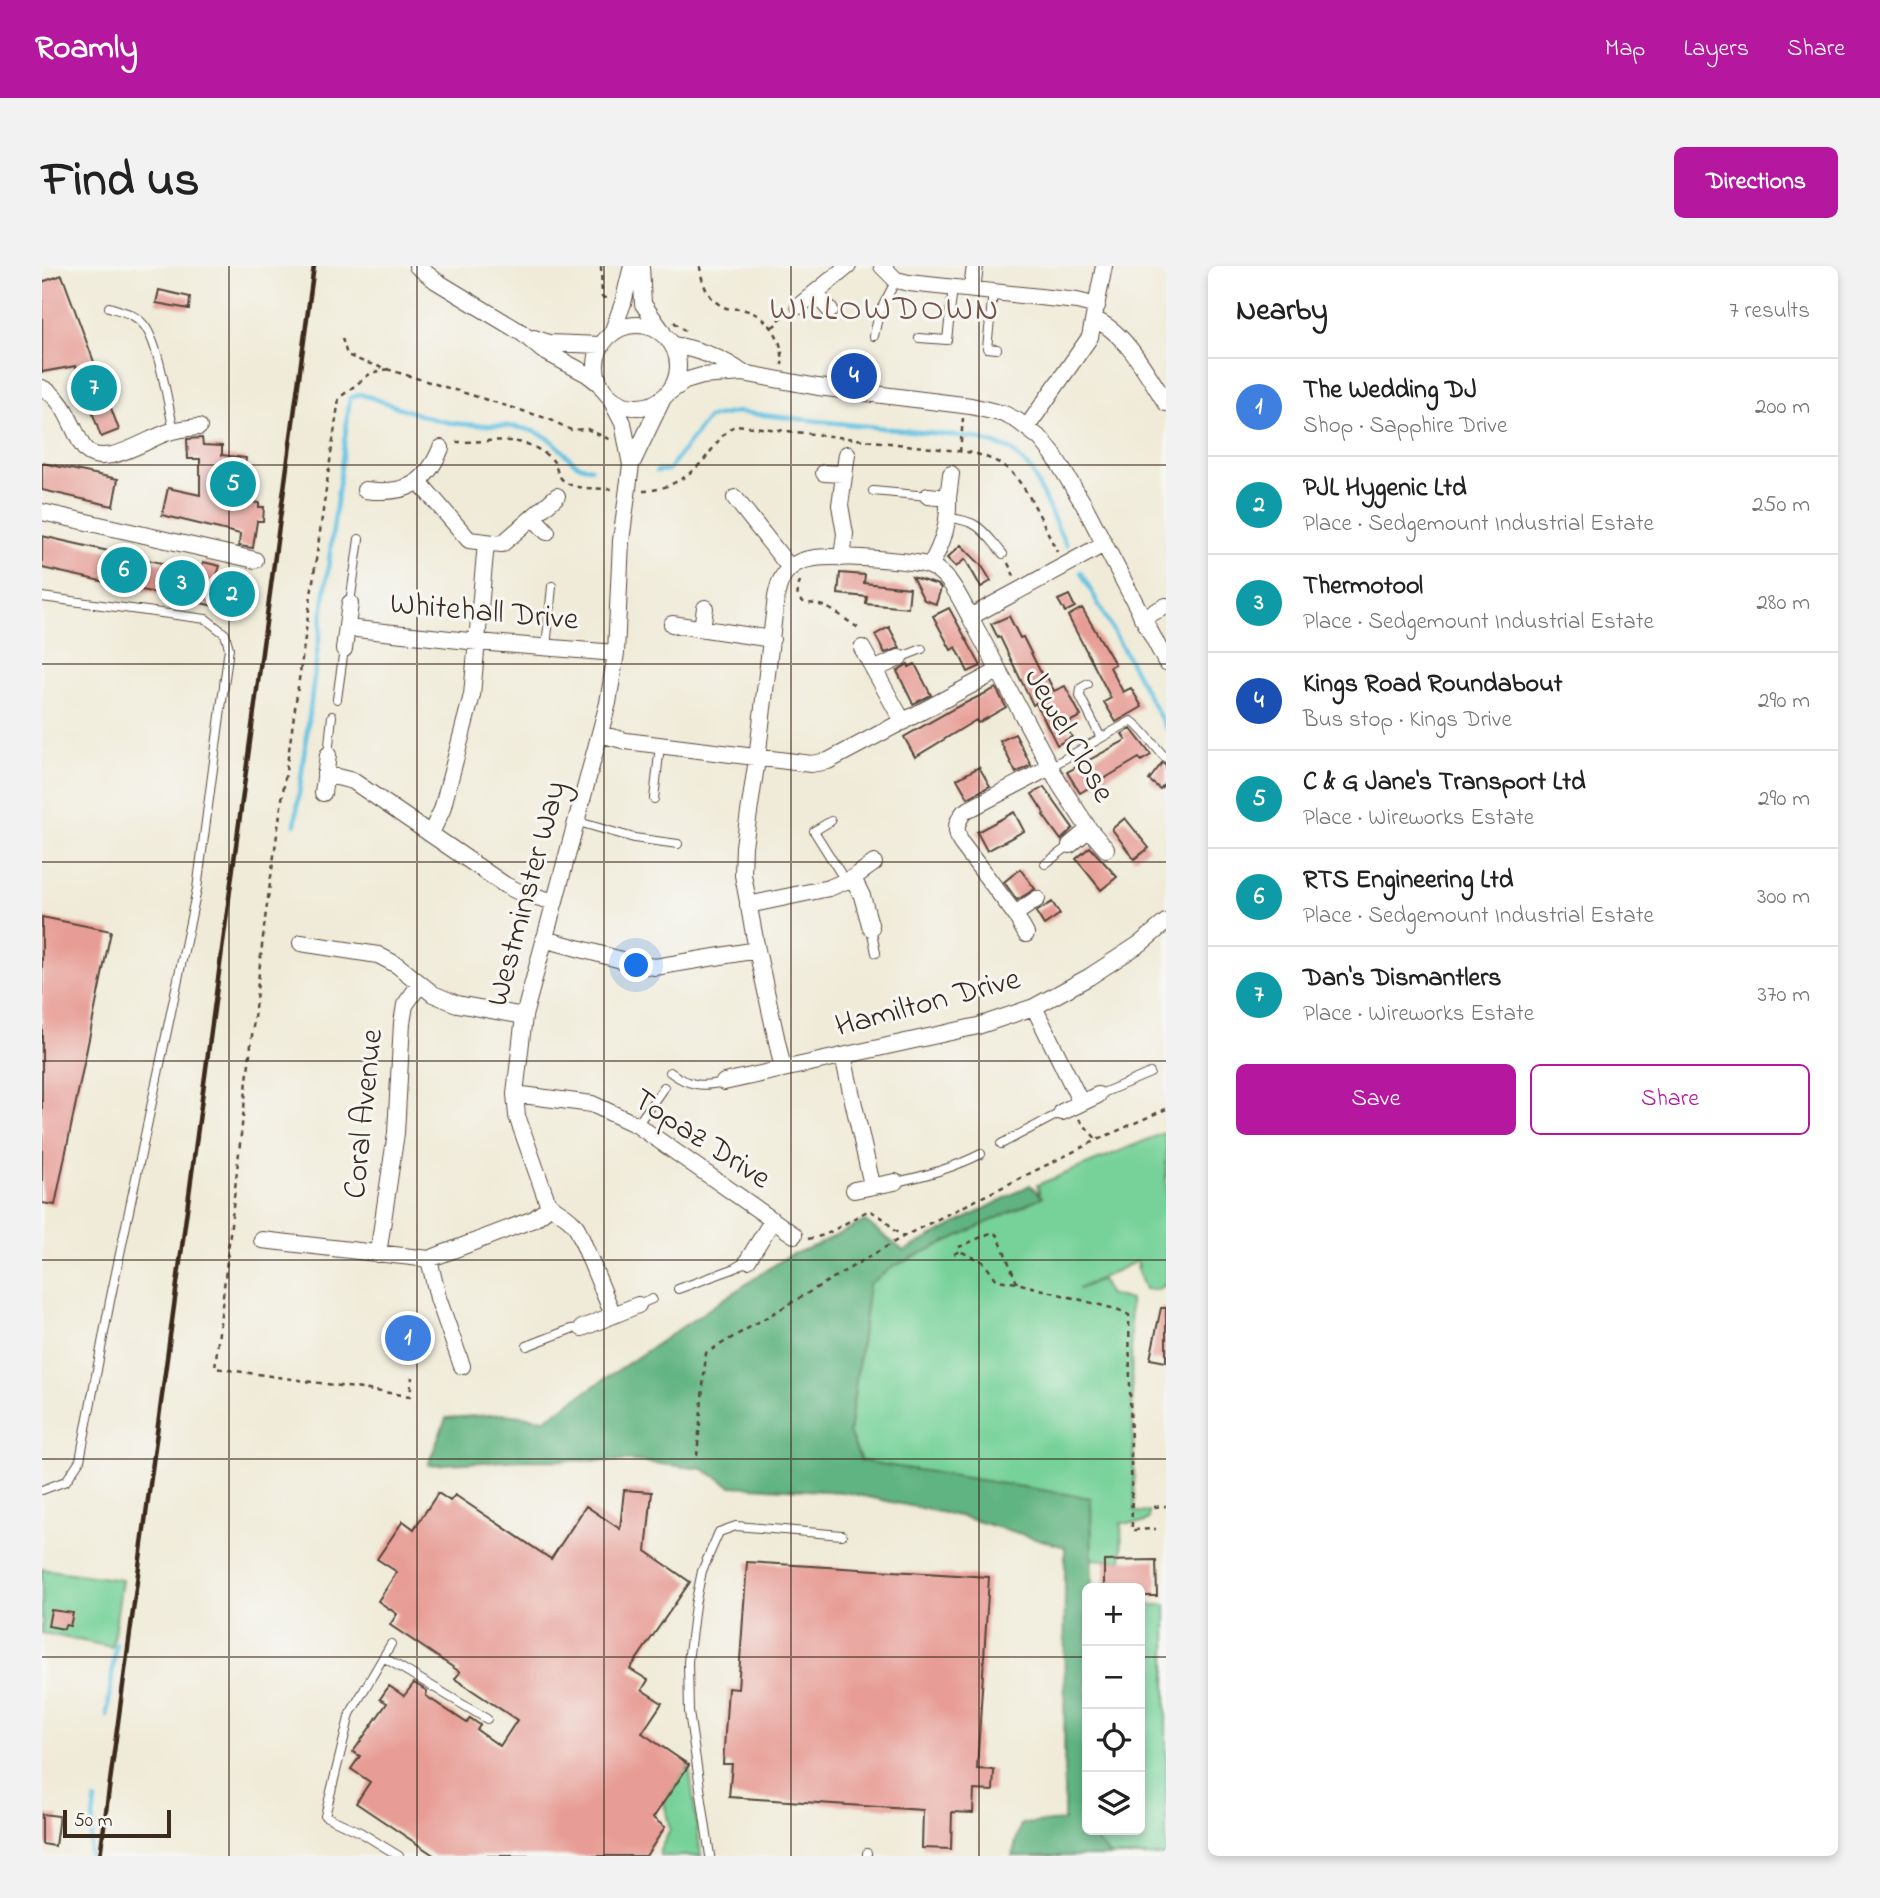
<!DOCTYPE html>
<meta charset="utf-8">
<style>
body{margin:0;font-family:"Indie Flower",sans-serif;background:#f2f2f2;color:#222}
.controls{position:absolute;right:21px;bottom:21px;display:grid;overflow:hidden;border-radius:10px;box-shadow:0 4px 10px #0003}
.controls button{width:63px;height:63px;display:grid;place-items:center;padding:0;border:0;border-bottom:2px solid #e0e0e0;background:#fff;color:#222;font:35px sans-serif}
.scale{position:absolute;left:21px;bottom:18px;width:108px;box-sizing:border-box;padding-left:7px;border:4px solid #3b2a1e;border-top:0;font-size:19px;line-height:24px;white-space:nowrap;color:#3b2a1e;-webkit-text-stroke:5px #f6f6f2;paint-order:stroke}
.you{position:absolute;left:595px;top:700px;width:24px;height:24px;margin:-18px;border:5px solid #fff;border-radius:50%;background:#1a73e8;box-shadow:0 0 0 10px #1a73e833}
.badge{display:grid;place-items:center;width:46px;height:46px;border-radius:50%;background:#b5179e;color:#fff;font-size:23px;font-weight:700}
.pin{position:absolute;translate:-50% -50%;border:4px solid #fff;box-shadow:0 2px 7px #0006}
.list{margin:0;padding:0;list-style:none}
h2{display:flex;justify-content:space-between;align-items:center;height:91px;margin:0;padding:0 28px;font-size:30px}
h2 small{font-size:23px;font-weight:400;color:#767676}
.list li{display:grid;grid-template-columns:46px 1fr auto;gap:21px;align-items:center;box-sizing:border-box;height:98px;padding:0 28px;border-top:2px solid #e0e0e0}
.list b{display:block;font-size:26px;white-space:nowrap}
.list p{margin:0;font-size:23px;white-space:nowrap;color:#767676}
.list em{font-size:23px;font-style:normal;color:#767676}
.actions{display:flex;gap:14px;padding:21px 28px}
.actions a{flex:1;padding:16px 0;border:2px solid #b5179e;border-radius:10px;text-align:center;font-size:24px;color:#b5179e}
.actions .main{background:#b5179e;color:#fff}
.icon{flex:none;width:38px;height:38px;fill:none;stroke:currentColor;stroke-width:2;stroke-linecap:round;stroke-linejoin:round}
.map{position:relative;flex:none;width:1124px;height:1590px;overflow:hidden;border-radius:10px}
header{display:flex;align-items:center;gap:42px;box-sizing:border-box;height:98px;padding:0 35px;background:#b5179e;color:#fff}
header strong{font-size:33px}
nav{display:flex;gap:38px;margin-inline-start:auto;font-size:24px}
.intro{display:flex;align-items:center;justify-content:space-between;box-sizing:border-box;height:168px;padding:0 42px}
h1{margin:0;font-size:49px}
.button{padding:18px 32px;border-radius:10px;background:#b5179e;color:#fff;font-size:24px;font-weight:700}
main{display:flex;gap:42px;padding:0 42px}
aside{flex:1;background:#fff;border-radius:10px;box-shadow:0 4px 10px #0003}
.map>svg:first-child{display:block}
.green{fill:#77d299;stroke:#597e5c;stroke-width:2}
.forest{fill:#61b481;stroke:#4e6f50;stroke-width:2}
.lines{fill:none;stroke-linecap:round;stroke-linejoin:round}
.stream{stroke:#64c2e2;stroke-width:4.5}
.building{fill:#e79d95}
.lane-casing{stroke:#56473a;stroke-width:10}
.street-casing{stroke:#56473a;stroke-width:18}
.path{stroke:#56473a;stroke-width:2.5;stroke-dasharray:5 5;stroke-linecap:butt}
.lane{stroke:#fff;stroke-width:8}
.street{stroke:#fff;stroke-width:16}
.rail{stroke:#3b2a1e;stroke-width:4.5}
.grid{fill:none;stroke:#3b2a1e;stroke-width:2;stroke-opacity:0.55}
.labels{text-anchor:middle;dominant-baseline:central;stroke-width:6;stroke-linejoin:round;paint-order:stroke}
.street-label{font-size:32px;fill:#3b2a1e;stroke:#f6f6f2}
.quarter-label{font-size:35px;letter-spacing:2px;fill:#775248;stroke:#f6f6f2}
</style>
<header>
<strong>Roamly</strong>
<nav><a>Map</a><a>Layers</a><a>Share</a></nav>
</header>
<div class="intro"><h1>Find us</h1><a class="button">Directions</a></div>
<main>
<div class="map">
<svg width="1124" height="1590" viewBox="0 0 1124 1590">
<rect width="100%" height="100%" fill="#f6f6f2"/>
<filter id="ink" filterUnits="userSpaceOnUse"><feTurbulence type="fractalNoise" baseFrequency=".0143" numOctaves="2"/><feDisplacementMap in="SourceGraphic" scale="14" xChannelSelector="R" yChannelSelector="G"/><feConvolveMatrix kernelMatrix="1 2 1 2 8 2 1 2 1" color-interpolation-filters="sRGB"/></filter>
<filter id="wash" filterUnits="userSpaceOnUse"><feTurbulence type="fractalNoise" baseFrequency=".00686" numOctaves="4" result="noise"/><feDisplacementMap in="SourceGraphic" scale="28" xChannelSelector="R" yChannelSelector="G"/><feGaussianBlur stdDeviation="1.57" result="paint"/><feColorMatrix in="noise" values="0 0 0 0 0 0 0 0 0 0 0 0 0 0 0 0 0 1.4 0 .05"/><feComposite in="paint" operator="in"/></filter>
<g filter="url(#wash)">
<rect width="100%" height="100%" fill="#f0ebd8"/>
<!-- green -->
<path class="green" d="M 1124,866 L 1124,1020 L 1121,1019 L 1116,1024 L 1103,1023 L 1094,1001 L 1097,1000 L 1095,995 L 1036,1023 L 1060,1014 L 1066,1028 L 1088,1034 L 1093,1246 L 1107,1246 L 1107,1252 L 1102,1257 L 1079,1257 L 1080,1295 L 1050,1293 L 1049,1232 L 819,1195 L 807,1167 L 827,1018 L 852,1000 L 999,931 L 995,919 Z
M 0,1303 L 80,1314 L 70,1381 L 0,1367 Z
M 1098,1339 L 1124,1339 L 1124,1590 L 1068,1590 L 1052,1572 L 1051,1564 L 1098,1564 Z
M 647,1499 L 659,1590 L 618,1590 L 618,1584 L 628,1564 L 622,1536 Z"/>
<!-- forest -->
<path class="forest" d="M 988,919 L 1000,931 L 852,1000 L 827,1018 L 807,1167 L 819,1195 L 1049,1232 L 1050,1322 L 1045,1322 L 1045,1564 L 1051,1564 L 1052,1572 L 1068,1590 L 970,1590 L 979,1558 L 1022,1555 L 1023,1281 L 921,1251 L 802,1226 L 689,1220 L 661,1203 L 592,1195 L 482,1194 L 386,1199 L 404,1152 L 462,1148 L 503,1153 L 746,990 L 777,978 L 823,955 L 862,985 Z"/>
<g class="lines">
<!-- stream -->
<path class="stream" d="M 615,205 L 626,204 L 666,152 L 695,146 L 933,172 L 968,183 L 989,204 L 1024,279
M 1039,306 L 1124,462
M 253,559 L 308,132 L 318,128 C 349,137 378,152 411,157 C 443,162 476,154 506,172 C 521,181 529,202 549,202
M 65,1450 L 74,1378
M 47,1590 L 53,1535"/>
</g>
<g id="blocks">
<!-- building -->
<path class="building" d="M 20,9 L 77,164 L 59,171 L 34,100 L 0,106 L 0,16 Z
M 117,24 L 148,31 L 147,43 L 114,37 Z
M 160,172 L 161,179 L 180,180 L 180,189 L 204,192 L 198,235 L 217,237 L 217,241 L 222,241 L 221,255 L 215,255 L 211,282 L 197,280 L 198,268 L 120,249 L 126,222 L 158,229 L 158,193 L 146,193 L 145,173 Z
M 0,197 L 76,213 L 71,240 L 0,224 Z
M 0,270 L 159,306 L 161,296 L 178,300 L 175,309 L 210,317 L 204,347 L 0,302 Z
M 919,279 L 940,300 L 949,315 L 939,321 L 923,293 L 914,301 L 905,292 Z
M 798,307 L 823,309 L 822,317 L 868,322 L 866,342 L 824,338 L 825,331 L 796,328 Z
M 870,311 L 896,319 L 899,322 L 894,338 L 882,334 Z
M 1027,329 L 1033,341 L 1023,346 L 1016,334 Z
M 907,342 L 939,400 L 926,406 L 914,381 L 909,384 L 891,350 Z
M 1040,342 L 1073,398 L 1068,401 L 1081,426 L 1089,422 L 1100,441 L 1074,456 L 1062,436 L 1069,432 L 1026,350 Z
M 967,350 L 978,372 L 981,371 L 1002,413 L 1005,411 L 1012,425 L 1023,420 L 1039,450 L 1023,458 L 1030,471 L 1015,479 L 994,437 L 991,439 L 958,371 L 956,372 L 949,358 Z
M 847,361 L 858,382 L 843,387 L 833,369 Z
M 866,398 L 867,401 L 873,398 L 889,429 L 871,438 L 855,405 Z
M 954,422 L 964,441 L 936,457 L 934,454 L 873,491 L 862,471 L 913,442 Z
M 1089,463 L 1109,489 L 1099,495 L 1097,492 L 1038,527 L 1025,506 L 1084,474 L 1080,468 Z
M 973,468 L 989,499 L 974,507 L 958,475 Z
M 1120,497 L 1124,498 L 1124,515 L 1118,523 L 1107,514 Z
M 937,501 L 948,520 L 926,532 L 915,513 Z
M 1002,521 L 1031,562 L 1019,574 L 1001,549 L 1003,548 L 990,528 Z
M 972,546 L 982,565 L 945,585 L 935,566 Z
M 1083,552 L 1107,582 L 1092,593 L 1070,563 Z
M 1048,581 L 1075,611 L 1059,624 L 1034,593 Z
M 978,603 L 993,623 L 975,634 L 962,616 Z
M 1010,636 L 1018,648 L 1002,659 L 994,646 Z
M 0,651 L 69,665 L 13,939 L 0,937 Z
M 1119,1042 L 1124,1042 L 1124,1096 L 1108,1093 Z
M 582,1224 L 610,1226 L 604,1285 L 648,1316 L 588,1403 L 606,1414 L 600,1424 L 620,1437 L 600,1467 L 647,1499 L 611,1552 L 623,1561 L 604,1590 L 393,1590 L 314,1537 L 328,1516 L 309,1503 L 318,1490 L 311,1486 L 345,1437 L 338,1433 L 347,1420 L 362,1430 L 372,1417 L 385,1425 L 384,1430 L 425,1457 L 428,1452 L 438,1459 L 435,1464 L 458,1480 L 475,1454 L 413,1413 L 418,1406 L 348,1359 L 355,1348 L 336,1335 L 355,1306 L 335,1293 L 361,1255 L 372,1263 L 396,1227 L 408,1235 L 413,1229 L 509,1293 L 544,1240 L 578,1263 Z
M 1114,1294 L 1115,1330 L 1098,1330 L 1098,1322 L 1062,1322 L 1062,1295 Z
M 705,1296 L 947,1311 L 935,1503 L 952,1504 L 951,1525 L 932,1524 L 931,1547 L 910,1546 L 909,1583 L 880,1582 L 881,1544 L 687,1531 L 690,1498 L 681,1498 L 686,1422 L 696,1423 Z
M 9,1344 L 31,1347 L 28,1360 L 23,1359 L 22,1363 L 6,1360 Z
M 0,1548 L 17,1550 L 13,1580 L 0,1578 Z"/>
</g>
</g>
<g filter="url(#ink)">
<use href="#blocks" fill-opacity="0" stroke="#56473a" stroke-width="2"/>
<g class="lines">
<!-- lane casing -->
<g class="lane-casing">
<path id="lane" d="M 951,26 L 945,82 L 955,83
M 67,41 C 79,45 93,48 101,58 C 117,75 126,140 132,165
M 832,70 L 837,47 L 854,14
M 877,72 L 905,74 L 911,21
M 831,225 L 886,230
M 907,252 C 938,255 941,265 961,288
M 0,331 L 164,353 L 183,368 L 187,382 L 155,623 L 68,1035 L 38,1194 L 24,1215 L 0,1224
M 308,337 L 317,273
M 504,382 L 510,320
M 857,392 L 880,383
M 1046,418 L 1039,422 L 1038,430 L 1059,472
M 295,433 L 302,383
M 286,489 L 290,450
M 1008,501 L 1089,455 C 1098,459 1114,483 1124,492
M 612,533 L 618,479
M 533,555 L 592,572 L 636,578
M 789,555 L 772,565 L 804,616
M 1003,598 L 1028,579
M 829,662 L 834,687
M 628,806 C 647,820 660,821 682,816
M 1056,829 L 1108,807
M 595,859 L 622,821
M 959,878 L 1020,846
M 853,916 C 884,910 911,902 939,888
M 636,1023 L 691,1003 L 706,994
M 596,1039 L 610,1033
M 485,1080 L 529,1063 L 540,1062
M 349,1378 L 308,1448 L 283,1550 L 318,1566 L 357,1590
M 341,1391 L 445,1453
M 668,1590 L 647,1446 L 646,1396 L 653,1339 L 660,1305 L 677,1266 L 694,1260 L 800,1269
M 825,1590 L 825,1587"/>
</g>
<!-- street casing -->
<g class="street-casing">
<path id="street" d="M 375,0 L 394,15 L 480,67 L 500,84 L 545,108 L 558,118
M 599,0 L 601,38 L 620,65
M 840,0 L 854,14 L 867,17 L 1035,35 L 1055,40
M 930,23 L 933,0
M 774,28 L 788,44
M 757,40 L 806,0
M 1053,54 C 1083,65 1107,111 1124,137
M554 100a41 41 0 1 1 82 0a41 41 0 1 1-82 0Z
M 570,67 L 581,37 L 590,0
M 492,72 L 507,77 L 559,79
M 631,79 C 655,83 681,93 701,107
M 0,122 C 22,132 29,159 40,179 C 56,207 103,174 124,167 C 134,163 146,162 157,161
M 626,127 L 643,115 L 660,110 L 701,107 L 776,121 L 929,140 L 962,148 L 976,155 L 999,173 L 1011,188 L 1042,239 L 1124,396
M 568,132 L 581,157 L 589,199
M 985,161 L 1048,71 L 1062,0
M 782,207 L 801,208
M 377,216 L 427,274 L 460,278 L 515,230
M 323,224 C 363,229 384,219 399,182
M 886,230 L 906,232 C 907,258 901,277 888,300
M 693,232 L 748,302
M 906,232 L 909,208
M 0,246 L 213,294
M 491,251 L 505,266
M 800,292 L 803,268 L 798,239 L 805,188
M 928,351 L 1062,278
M 1100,352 L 1124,340
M 630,358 L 730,373
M 305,362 L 436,376 L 574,387
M 660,362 L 663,342
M 820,382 L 861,456
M 302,383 L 308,337
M 832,404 L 857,392
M 558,468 L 584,475 L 769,498 L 786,495 L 956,405
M 283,508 L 311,515 L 463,619 L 477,626 L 513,636
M 281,527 L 286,489
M 389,567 L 400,544 L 430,429 L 444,277
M 1028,579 L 1047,563
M 811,612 L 820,630 L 829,662
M 706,639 L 787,622 L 811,612 L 832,597
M 973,648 L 995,633
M 984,668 L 973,648 L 919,577 C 913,564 913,558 922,546 L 1008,501
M 502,673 L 598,699 L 613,701 L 715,684
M 259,677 L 336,689 L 355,699 L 391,728 L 415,738 L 482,750
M 992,741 L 1039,837
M 801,790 L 830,919
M 741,803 L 715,684 L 701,609 L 702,580 L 715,493 L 734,331 C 736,321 739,309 748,302 C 754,296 765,293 773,292 C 791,289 872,294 888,300 C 908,308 918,333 928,351 L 1018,519 L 1047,563 L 1064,583
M 682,816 L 936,760 L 992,741 L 1047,711 L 1099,677 L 1124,656
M 473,828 L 550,838 L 595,859 L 752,969
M 1020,846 L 1056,829
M 812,924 L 853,916
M 220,974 L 387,993 L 492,953 L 509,940
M 336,988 L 354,867 L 360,757 L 363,739 L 378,718
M 387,993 L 396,1032 L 420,1100
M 706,994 L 730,955
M 571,1049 L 535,962 C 526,947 513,947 505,935 L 475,850 L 473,828 L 482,750 L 566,437 L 574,387 L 579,275 L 589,199 L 621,132
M 540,1062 L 596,1039"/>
</g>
<!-- path -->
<path class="path" d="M 559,0 L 560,31 L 567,33
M 658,0 C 659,16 666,34 682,41 C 687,44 693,42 698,43 C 725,47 743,73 740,99
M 632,56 L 643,65
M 730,61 L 735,58 L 743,45
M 300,72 L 305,89 L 322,96 L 507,153 L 529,164 L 545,163 L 571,175
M 347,103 L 329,107 L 297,132 L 223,653 L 173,1102 L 368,1130 L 370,1111
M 414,176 C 438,177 466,170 490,180 C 496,183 508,190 512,196 C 515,202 515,210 522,215 C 532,224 556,222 570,223
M 918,186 L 921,152
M 601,225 C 622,225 645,212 660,196 C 672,183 678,168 694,159 L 932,187 C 944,191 957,195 967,204 C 987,223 1003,261 1015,286
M 966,297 L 972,310
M 758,315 C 750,342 763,334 781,340 C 793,344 805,355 815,361 L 818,366
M 1037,853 L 1055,874
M 766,973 L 783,969 L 827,944 L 844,954 L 850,963 L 862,971
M 912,988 L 919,984
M 975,1017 L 956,970 L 951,966 L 917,981 L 920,986 L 941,996 L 955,1014 L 975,1017 L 1077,1044 L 1087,1049 L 1090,1264 L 1114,1263
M 655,1190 L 664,1087 L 864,969 L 1055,874 L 1124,843
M 1112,1241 L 1124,1240"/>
<!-- lane -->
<use href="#lane" class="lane"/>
<!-- street -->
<use href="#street" class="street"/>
<!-- rail -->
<path class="rail" d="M 58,1590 L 272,0"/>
</g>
</g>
<!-- grid -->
<path class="grid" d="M 187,0 L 187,1590M 375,0 L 375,1590M 562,0 L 562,1590M 749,0 L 749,1590M 937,0 L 937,1590M 0,199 L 1124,199M 0,398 L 1124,398M 0,596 L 1124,596M 0,795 L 1124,795M 0,994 L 1124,994M 0,1193 L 1124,1193M 0,1391 L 1045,1391M 1098,1391 L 1124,1391"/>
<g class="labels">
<!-- street labels -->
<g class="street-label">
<text transform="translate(442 347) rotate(5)">Whitehall Drive</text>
<text transform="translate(1026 470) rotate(60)">Jewel Close</text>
<text transform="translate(486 628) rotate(-75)">Westminster Way</text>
<text transform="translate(886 738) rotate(-15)">Hamilton Drive</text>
<text transform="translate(323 848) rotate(-84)">Coral Avenue</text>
<text transform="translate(659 874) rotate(33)">Topaz Drive</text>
</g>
<!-- quarter labels -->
<g class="quarter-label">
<text x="843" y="44">WILLOWDOWN</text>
</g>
</g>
</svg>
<div class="controls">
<button>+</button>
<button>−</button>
<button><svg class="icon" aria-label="locate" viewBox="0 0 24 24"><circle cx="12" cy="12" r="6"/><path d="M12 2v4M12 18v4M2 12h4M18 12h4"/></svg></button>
<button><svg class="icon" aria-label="layers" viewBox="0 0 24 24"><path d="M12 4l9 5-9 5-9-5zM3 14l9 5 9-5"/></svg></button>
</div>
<div class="scale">50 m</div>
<div class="you"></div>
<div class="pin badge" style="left:366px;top:1072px;background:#3f7fe0">1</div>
<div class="pin badge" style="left:190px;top:328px;background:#0f9aa8">2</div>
<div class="pin badge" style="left:140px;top:317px;background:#0f9aa8">3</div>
<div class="pin badge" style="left:812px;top:110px;background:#1a4fb4">4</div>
<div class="pin badge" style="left:191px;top:218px;background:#0f9aa8">5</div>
<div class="pin badge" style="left:82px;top:304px;background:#0f9aa8">6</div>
<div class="pin badge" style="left:52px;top:122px;background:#0f9aa8">7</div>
</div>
<aside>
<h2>Nearby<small>7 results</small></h2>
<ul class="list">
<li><span class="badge" style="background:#3f7fe0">1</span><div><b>The Wedding DJ</b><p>Shop · Sapphire Drive</p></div><em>200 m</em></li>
<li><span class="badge" style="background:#0f9aa8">2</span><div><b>PJL Hygenic Ltd</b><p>Place · Sedgemount Industrial Estate</p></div><em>250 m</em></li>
<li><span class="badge" style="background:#0f9aa8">3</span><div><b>Thermotool</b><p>Place · Sedgemount Industrial Estate</p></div><em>280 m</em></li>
<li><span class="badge" style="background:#1a4fb4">4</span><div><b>Kings Road Roundabout</b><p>Bus stop · Kings Drive</p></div><em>290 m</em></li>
<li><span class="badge" style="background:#0f9aa8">5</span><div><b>C &amp; G Jane's Transport Ltd</b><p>Place · Wireworks Estate</p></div><em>290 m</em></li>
<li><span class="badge" style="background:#0f9aa8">6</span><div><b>RTS Engineering Ltd</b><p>Place · Sedgemount Industrial Estate</p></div><em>300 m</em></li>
<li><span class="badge" style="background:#0f9aa8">7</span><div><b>Dan's Dismantlers</b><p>Place · Wireworks Estate</p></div><em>370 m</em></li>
</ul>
<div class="actions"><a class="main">Save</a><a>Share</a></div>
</aside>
</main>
